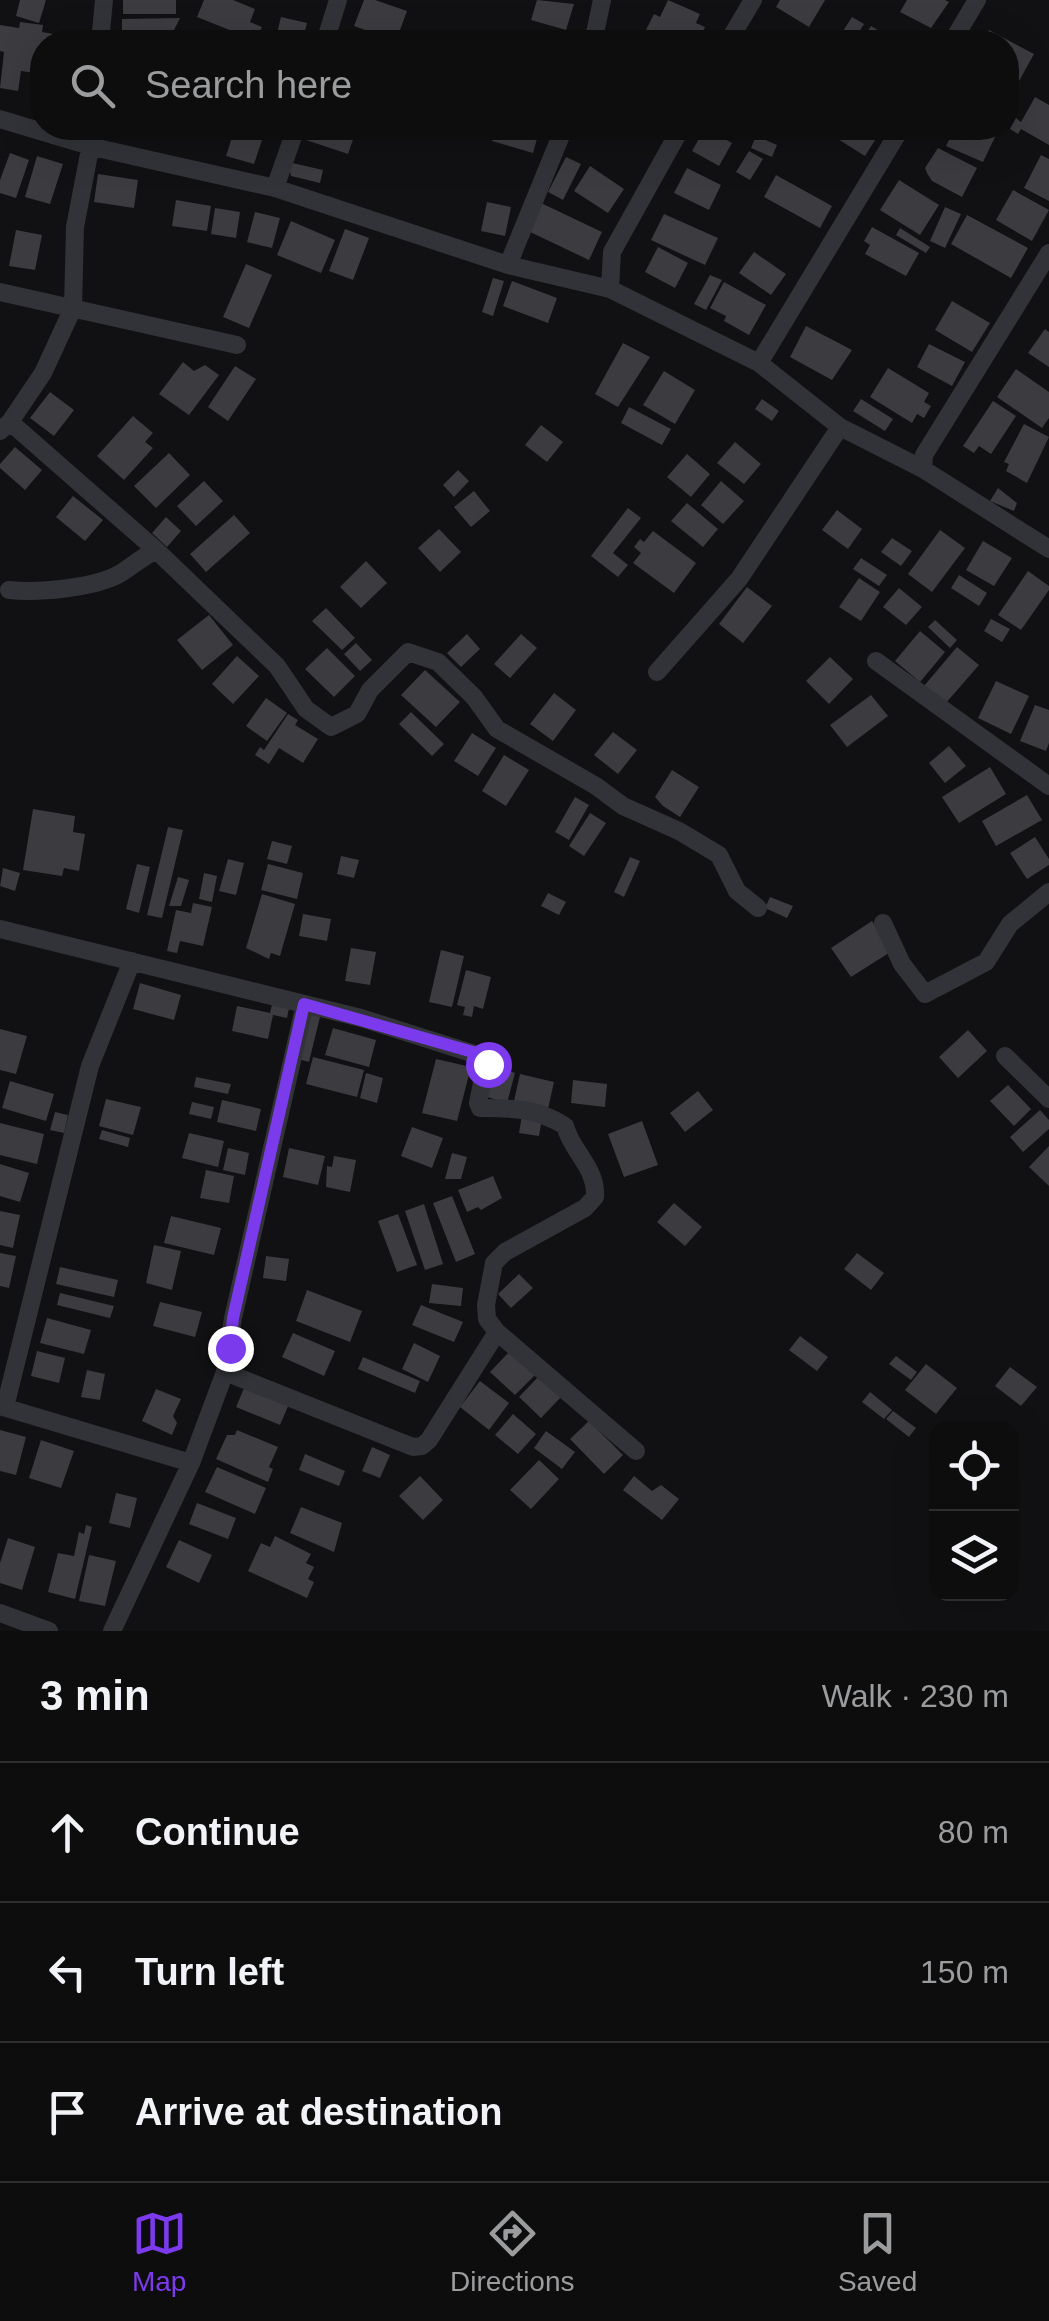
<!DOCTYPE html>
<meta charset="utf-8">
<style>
body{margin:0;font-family:Helvetica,sans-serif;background:#161617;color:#f1f3f6}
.controls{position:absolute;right:30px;bottom:30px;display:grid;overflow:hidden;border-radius:20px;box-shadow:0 10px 40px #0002}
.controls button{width:90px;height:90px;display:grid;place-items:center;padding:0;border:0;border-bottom:2px solid #2d2d2e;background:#0d0d0e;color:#f1f3f6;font:50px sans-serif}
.stop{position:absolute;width:30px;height:30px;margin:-22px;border:8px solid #7c3aed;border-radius:50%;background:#fff}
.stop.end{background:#7c3aed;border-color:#fff;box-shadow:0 2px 10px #0008}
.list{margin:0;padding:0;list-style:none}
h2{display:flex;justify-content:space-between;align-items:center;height:130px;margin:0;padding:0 40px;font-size:42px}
h2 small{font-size:32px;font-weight:400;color:#9a9c9e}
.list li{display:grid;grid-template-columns:65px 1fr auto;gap:30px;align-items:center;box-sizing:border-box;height:140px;padding:0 40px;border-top:2px solid #2d2d2e}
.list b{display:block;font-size:38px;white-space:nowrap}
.list em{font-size:32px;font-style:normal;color:#9a9c9e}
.icon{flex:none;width:55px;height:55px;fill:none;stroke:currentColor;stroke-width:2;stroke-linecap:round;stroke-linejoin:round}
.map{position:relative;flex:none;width:1049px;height:1631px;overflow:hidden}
.search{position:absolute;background:#0d0d0e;box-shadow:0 10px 40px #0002;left:30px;right:30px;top:30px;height:110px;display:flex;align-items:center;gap:25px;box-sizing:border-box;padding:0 35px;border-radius:40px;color:#9a9c9e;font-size:38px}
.sheet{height:550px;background:#0d0d0e}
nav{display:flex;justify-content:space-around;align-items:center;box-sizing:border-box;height:140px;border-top:2px solid #2d2d2e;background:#0d0d0e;font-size:28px;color:#9a9c9e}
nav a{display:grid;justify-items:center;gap:5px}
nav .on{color:#7c3aed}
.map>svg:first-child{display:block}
.building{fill:#3b3b40}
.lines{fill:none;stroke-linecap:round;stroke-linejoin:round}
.minor{stroke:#323338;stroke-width:18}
.route{stroke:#7c3aed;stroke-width:12}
</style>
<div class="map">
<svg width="1049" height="1631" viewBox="0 0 1049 1631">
<rect width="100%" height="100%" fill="#111113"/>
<!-- building -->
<path class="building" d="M 20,0 L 46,0 L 39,23 L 16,16 Z
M 123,0 L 176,0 L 176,14 L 123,14 Z
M 204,0 L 233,0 L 255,9 L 250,22 L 262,27 L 259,34 L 247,37 L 197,17 Z
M 364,0 L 375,0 L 407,11 L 396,41 L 354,26 Z
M 537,0 L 574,4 L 566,30 L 531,20 Z
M 668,0 L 700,14 L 696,23 L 705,27 L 698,42 L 654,42 L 657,36 L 646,30 L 654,14 L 660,17 Z
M 780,0 L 825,0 L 809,27 L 776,7 Z
M 907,0 L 945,0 L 949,2 L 931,28 L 900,12 Z
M 281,17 L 307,23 L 302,42 L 276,37 Z
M 852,17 L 864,24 L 853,42 L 836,42 Z
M 180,18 L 168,42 L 122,42 L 122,19 Z
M 20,22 L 43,25 L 42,32 L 53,34 L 51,42 L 42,42 L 42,74 L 21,71 L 18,91 L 0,88 L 4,52 L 0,51 L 0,25 L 19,28 Z
M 871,26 L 898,42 L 861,42 Z
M 989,30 L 1034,54 L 1014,90 L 1006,86 L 1006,42 L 982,42 Z
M 1035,97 L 1049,105 L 1049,145 L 1021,129 L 1018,134 L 1010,129 L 1016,118 L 1021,122 Z
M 307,128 L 357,128 L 348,154 L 303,139 Z
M 496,128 L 540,128 L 533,153 L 492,141 Z
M 705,128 L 732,143 L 719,166 L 692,151 Z
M 827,128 L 862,128 L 877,137 L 865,156 L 825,131 Z
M 955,128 L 980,128 L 996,135 L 983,162 L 946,146 Z
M 234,131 L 262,140 L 254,164 L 226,156 Z
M 756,136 L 777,145 L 772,157 L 751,148 Z
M 938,148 L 977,168 L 962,197 L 932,181 L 927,173 L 925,168 Z
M 749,151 L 763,159 L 750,180 L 736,172 Z
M 10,153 L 29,160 L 16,198 L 0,193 L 0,180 Z
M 1041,155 L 1049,159 L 1049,201 L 1024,188 Z
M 37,156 L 63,164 L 50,204 L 25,197 Z
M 566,157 L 581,164 L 563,200 L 548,192 Z
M 288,162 L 323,170 L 320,183 L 291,176 Z
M 590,166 L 624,189 L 608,213 L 574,191 Z
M 687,168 L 721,185 L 709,210 L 674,193 Z
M 98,174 L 138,180 L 134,208 L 94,202 Z
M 776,175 L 832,206 L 820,228 L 764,197 Z
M 899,180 L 939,205 L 920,235 L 880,210 Z
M 1013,190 L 1049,210 L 1032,241 L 996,220 Z
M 176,200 L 211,206 L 207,231 L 172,226 Z
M 487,202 L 511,207 L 505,236 L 481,231 Z
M 541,203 L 602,232 L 589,260 L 528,231 Z
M 945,207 L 961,214 L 945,248 L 930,241 Z
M 215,208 L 240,212 L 236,238 L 211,234 Z
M 255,212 L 280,218 L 272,248 L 247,242 Z
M 664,214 L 718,238 L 705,265 L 651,240 Z
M 967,215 L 1028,248 L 1011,278 L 951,244 Z
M 291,221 L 335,240 L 321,273 L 277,255 Z
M 872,227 L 919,253 L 906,276 L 865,254 L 870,245 L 864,241 Z
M 900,228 L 930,247 L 926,253 L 896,235 Z
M 345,229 L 369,238 L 353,280 L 329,271 Z
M 16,230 L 42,235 L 35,270 L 9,266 Z
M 658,247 L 688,263 L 675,288 L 645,272 Z
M 754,252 L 786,274 L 771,295 L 739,273 Z
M 246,264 L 272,275 L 249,328 L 223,317 Z
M 710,275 L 722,280 L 706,310 L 694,304 Z
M 493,278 L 504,281 L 493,316 L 482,312 Z
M 512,281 L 557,298 L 548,323 L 503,306 Z
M 724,282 L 766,305 L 749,335 L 724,321 L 726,316 L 710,308 Z
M 952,301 L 990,323 L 972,352 L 935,330 Z
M 806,326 L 852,350 L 832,380 L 790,357 Z
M 1045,329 L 1049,332 L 1049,367 L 1028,353 Z
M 623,343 L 650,357 L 618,407 L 595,394 Z
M 929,344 L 965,362 L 952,386 L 917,367 Z
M 183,362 L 194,371 L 205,365 L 219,375 L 189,415 L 159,394 Z
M 235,366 L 256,379 L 228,421 L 208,407 Z
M 888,368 L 929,393 L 924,402 L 931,406 L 924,418 L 917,414 L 912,423 L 870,397 Z
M 1016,369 L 1049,392 L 1049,418 L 1042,428 L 997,397 Z
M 664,371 L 695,390 L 675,424 L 643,405 Z
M 50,392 L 74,410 L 54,436 L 30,418 Z
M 762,399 L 779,411 L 772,421 L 755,409 Z
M 861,399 L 893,419 L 885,431 L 853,411 Z
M 993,401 L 1016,416 L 991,454 L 979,446 L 974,453 L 963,446 Z
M 629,407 L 671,429 L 662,445 L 621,423 Z
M 133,416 L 153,433 L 145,442 L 153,448 L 124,480 L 97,456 Z
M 1024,424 L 1049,437 L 1027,483 L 1006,471 L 1009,464 L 1004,462 Z
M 541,425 L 563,442 L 547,462 L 525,445 Z
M 735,442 L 761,464 L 744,484 L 717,463 Z
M 15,447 L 42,470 L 25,490 L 0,468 L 0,464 Z
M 169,453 L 190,475 L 156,508 L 134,486 Z
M 687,454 L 710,474 L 691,497 L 667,477 Z
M 458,470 L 469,481 L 454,497 L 443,485 Z
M 204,481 L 223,501 L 196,526 L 177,506 Z
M 721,481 L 744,501 L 723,524 L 701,505 Z
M 998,488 L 1017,503 L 1014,511 L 990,501 Z
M 474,491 L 490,511 L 471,527 L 454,507 Z
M 73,496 L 103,520 L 85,541 L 56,517 Z
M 687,503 L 718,529 L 703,547 L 671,521 Z
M 628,508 L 641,518 L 613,553 L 628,565 L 618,577 L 591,556 Z
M 837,510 L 862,529 L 848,549 L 822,530 Z
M 234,515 L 250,533 L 206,572 L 190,554 Z
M 166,517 L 181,531 L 167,547 L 152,533 Z
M 439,529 L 461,552 L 440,572 L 418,548 Z
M 940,530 L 965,548 L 932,592 L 908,574 Z
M 653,531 L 696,563 L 674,593 L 633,563 L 641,553 L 634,547 L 640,539 L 644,542 Z
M 892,538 L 912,551 L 901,566 L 881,552 Z
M 983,541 L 1012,558 L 994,586 L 966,570 Z
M 861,558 L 887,575 L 879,586 L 853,569 Z
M 366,561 L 387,583 L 361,608 L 340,587 Z
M 1028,571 L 1049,586 L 1049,590 L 1021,630 L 998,615 Z
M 959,575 L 987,593 L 979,606 L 951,588 Z
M 859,578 L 880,592 L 861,621 L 839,607 Z
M 747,587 L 772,606 L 743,643 L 719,624 Z
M 899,588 L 922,607 L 906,625 L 883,607 Z
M 326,608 L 355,638 L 342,650 L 312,621 Z
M 209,615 L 233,645 L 202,670 L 177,640 Z
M 991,619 L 1010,629 L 1002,642 L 984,631 Z
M 935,620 L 957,640 L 950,648 L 928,627 Z
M 920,631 L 945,652 L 920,682 L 895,661 Z
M 467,634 L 480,649 L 461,667 L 447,653 Z
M 521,634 L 537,648 L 510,678 L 494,664 Z
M 356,643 L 372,660 L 360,671 L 344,654 Z
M 957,647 L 979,665 L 945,704 L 924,686 Z
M 327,648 L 355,676 L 334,697 L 305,669 Z
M 237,656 L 259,676 L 233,704 L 212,684 Z
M 830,657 L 853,679 L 829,704 L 806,681 Z
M 425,670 L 460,702 L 436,727 L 401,695 Z
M 996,681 L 1029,696 L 1011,734 L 978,718 Z
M 554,693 L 576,710 L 553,741 L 530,724 Z
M 871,695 L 888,716 L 847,747 L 830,725 Z
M 266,698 L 287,713 L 267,741 L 246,726 Z
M 1035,705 L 1049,710 L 1049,743 L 1046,751 L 1020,741 Z
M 411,712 L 444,744 L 432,756 L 399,724 Z
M 288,714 L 298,720 L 295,725 L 318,739 L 303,763 L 279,748 L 269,764 L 255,755 L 260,747 L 264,750 Z
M 613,732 L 637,750 L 618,774 L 594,755 Z
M 472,733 L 496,748 L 478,776 L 454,761 Z
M 949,746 L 966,766 L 945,783 L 929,763 Z
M 504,755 L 529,770 L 506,806 L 482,791 Z
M 990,767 L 1006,794 L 959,823 L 942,797 Z
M 672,770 L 699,787 L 680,817 L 663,806 L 655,797 Z
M 1027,795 L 1042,820 L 996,846 L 982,821 Z
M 575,797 L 589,805 L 569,840 L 555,832 Z
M 33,809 L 75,816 L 73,832 L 85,834 L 79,871 L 64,868 L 62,876 L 23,870 Z
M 590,813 L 606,823 L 584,856 L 569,846 Z
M 168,827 L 183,830 L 162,918 L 147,915 Z
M 1035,837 L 1049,859 L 1049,865 L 1027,879 L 1010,853 Z
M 272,841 L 292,846 L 287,864 L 267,859 Z
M 341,856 L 359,860 L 354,878 L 337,874 Z
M 630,857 L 640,861 L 624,897 L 614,892 Z
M 228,859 L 244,863 L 236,895 L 219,891 Z
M 137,864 L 150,867 L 139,913 L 126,909 Z
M 268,864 L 303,873 L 297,899 L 261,890 Z
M 3,868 L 20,873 L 15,891 L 0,886 Z
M 204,873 L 217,876 L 212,902 L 199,899 Z
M 178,877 L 189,880 L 181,906 L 169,906 Z
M 548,893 L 566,902 L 559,915 L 541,906 Z
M 262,894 L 295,904 L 280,956 L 271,953 L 269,959 L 246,948 Z
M 770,897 L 793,906 L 787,918 L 765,908 Z
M 193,903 L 212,907 L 203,946 L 180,941 L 177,953 L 167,951 L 176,910 L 191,913 Z
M 303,914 L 331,919 L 327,941 L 299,936 Z
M 872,921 L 892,951 L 851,977 L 831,948 Z
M 351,948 L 376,952 L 370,985 L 345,981 Z
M 441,950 L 464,956 L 452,1007 L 429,1002 Z
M 466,970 L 491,977 L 483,1009 L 474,1006 L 472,1017 L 463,1015 L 465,1007 L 457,1005 Z
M 140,983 L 181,995 L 174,1020 L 133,1009 Z
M 273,1000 L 290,1003 L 287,1018 L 273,1015 L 268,1039 L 232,1031 L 237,1006 L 270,1013 Z
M 310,1011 L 320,1017 L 309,1062 L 298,1059 Z
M 333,1028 L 376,1040 L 369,1067 L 325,1055 Z
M 0,1029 L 27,1036 L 16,1074 L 0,1070 Z
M 968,1030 L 987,1051 L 958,1078 L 939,1057 Z
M 313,1057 L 364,1070 L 357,1097 L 306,1084 Z
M 436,1059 L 471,1067 L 457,1121 L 422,1113 Z
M 492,1066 L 515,1073 L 507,1103 L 484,1096 Z
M 366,1073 L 383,1078 L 377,1103 L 360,1098 Z
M 520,1074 L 554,1082 L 548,1109 L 514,1101 Z
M 196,1077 L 231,1084 L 228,1094 L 194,1087 Z
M 573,1080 L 607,1084 L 605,1107 L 571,1103 Z
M 10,1081 L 54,1094 L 46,1121 L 2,1108 Z
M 1008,1085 L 1031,1109 L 1014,1126 L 990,1101 Z
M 698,1091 L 713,1110 L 685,1132 L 670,1113 Z
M 106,1099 L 141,1107 L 133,1135 L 99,1126 Z
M 222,1100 L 261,1109 L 256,1131 L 217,1122 Z
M 192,1102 L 214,1107 L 211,1119 L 189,1114 Z
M 1040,1110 L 1049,1120 L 1049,1129 L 1023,1152 L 1010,1137 Z
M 55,1112 L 68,1115 L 64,1133 L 50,1130 Z
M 543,1113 L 539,1136 L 519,1133 L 522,1115 Z
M 642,1121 L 658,1165 L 624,1177 L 608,1134 Z
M 0,1123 L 44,1134 L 37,1164 L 0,1155 Z
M 412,1127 L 443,1138 L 432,1168 L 401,1156 Z
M 102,1130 L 130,1138 L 128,1147 L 99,1139 Z
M 189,1133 L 224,1141 L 218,1167 L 182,1158 Z
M 1049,1146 L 1049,1186 L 1029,1167 Z
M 228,1148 L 249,1153 L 245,1175 L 223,1170 Z
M 289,1148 L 325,1156 L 318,1185 L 283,1177 Z
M 452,1153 L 467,1157 L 461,1179 L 445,1179 Z
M 334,1156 L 356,1160 L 350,1192 L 326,1187 L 327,1166 L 332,1167 Z
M 0,1164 L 29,1173 L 20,1202 L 0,1196 Z
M 206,1170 L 234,1176 L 229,1203 L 200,1198 Z
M 493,1176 L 502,1198 L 481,1210 L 478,1207 L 467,1212 L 458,1190 Z
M 452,1196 L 475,1254 L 456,1262 L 433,1203 Z
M 674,1203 L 702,1227 L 685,1246 L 657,1222 Z
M 424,1204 L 443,1264 L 425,1270 L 405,1211 Z
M 0,1211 L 20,1215 L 13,1248 L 0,1245 Z
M 398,1214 L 417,1265 L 397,1272 L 378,1221 Z
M 171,1216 L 221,1228 L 214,1255 L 164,1243 Z
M 154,1245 L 181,1251 L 172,1290 L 146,1283 Z
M 0,1253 L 16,1256 L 9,1288 L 0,1286 Z
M 857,1253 L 884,1273 L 871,1290 L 844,1269 Z
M 266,1256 L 289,1259 L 286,1281 L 263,1278 Z
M 60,1267 L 118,1280 L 114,1297 L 56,1284 Z
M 519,1274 L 533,1288 L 511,1308 L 498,1294 Z
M 432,1284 L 463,1288 L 461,1306 L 429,1303 Z
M 307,1290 L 362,1311 L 350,1342 L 296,1321 Z
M 60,1293 L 114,1306 L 110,1318 L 57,1305 Z
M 160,1302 L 202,1312 L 195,1337 L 153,1326 Z
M 421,1305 L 463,1322 L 454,1342 L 412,1325 Z
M 47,1318 L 91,1330 L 84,1354 L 40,1343 Z
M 293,1333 L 335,1351 L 324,1376 L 282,1357 Z
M 800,1336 L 828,1357 L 817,1371 L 789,1350 Z
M 414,1343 L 440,1356 L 428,1382 L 402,1369 Z
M 511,1350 L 536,1374 L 515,1395 L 490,1372 Z
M 37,1351 L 65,1358 L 59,1383 L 31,1376 Z
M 896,1356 L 917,1372 L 911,1380 L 889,1364 Z
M 363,1357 L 420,1381 L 415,1393 L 358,1369 Z
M 926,1364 L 957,1388 L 936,1414 L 905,1390 Z
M 1010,1367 L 1037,1387 L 1021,1406 L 995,1386 Z
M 87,1370 L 105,1374 L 100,1400 L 81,1397 Z
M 539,1376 L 561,1397 L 541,1418 L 519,1397 Z
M 480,1381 L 509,1403 L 489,1430 L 460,1407 Z
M 245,1386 L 289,1404 L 280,1425 L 236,1407 Z
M 156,1389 L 181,1399 L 173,1416 L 177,1423 L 172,1435 L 142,1421 Z
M 870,1392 L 892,1410 L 884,1419 L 862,1402 Z
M 893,1411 L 916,1428 L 909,1437 L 886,1419 Z
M 513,1414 L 536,1434 L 518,1454 L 495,1435 Z
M 589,1421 L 623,1455 L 604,1474 L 570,1439 Z
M 0,1430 L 26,1437 L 16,1475 L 0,1471 Z
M 237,1430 L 278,1447 L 269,1467 L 273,1469 L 268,1482 L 216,1459 L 227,1435 L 235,1435 Z
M 546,1431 L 575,1452 L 562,1469 L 534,1448 Z
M 41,1440 L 74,1451 L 61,1488 L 29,1478 Z
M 372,1447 L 390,1455 L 380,1478 L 362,1471 Z
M 305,1454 L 345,1471 L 339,1486 L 299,1470 Z
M 539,1460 L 559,1479 L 531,1509 L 510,1490 Z
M 217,1467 L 266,1488 L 255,1514 L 205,1492 Z
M 420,1476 L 443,1500 L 423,1520 L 399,1496 Z
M 634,1476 L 652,1491 L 661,1485 L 679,1499 L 662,1520 L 623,1490 Z
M 116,1493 L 137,1498 L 130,1528 L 109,1523 Z
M 197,1503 L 236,1518 L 228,1539 L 189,1524 Z
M 301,1507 L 342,1523 L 334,1552 L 290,1533 Z
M 86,1525 L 92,1527 L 75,1599 L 48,1592 L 58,1553 L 74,1556 L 79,1532 L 84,1534 Z
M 275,1536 L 311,1554 L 306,1563 L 314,1567 L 308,1579 L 314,1582 L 307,1598 L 248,1571 L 261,1543 L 270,1547 Z
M 8,1538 L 35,1547 L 22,1590 L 0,1583 L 0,1563 Z
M 179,1540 L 212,1555 L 199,1583 L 166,1567 Z
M 89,1555 L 116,1561 L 105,1606 L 79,1601 Z"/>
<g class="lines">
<!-- minor -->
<path class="minor" d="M 100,42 L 104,0
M 325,42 L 338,0
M 593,42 L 602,0
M 728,42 L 753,0
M 952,42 L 977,0
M 0,119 L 93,147 L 275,188 L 508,265 L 610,289 L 759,363 L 840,427 L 923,469 L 1049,549
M 275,188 L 296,128
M 508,265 L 564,128
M 610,289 L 612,252 L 681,128
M 0,292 L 237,345
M 759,363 L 901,128
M 10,422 L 156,550 L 277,666 L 306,709 L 331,727 L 357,714 L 370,690 L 408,652 L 438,662 L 474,697 L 497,729 L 596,786 L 623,806 L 679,831 L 719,855 L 737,891 L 758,908
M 0,431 L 10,422 L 43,373 L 73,308 L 75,227 L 94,128
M 923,469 L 924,455 L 1049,253
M 9,590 C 39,593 96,588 121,573 C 133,565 143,557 156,550
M 876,661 L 1049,786
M 657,672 L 739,579 L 840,427
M 883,923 L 902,964 L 925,994 L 986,962 L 1010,924 L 1049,892
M 0,929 L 361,1018 L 487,1058 L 478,1103 L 480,1108 C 513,1108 537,1108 565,1126 C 572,1152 597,1168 595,1197 L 585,1208 L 505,1252 L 494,1263 L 486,1305 L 487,1319 L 497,1332 L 636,1451
M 1005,1056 L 1049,1099
M 225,1372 L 413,1447 L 422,1446 L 429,1440 L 497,1332
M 0,1406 L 191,1463
M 5,1407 L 90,1066 L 132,961
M 0,1613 L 49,1631
M 112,1631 L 191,1463 L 225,1372 L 233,1318 L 305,1004"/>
</g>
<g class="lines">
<!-- route -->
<path class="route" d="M 230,1348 L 233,1318 L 304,1004 L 480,1054 L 487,1058 L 488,1064"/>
</g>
</svg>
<div class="controls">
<button><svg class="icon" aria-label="locate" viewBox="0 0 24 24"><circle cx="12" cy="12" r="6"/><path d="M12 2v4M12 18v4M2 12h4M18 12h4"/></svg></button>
<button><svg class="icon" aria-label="layers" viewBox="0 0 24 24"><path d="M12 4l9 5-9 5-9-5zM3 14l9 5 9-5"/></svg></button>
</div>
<div class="stop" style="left:488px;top:1064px"></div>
<div class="stop end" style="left:230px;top:1348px"></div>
<div class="search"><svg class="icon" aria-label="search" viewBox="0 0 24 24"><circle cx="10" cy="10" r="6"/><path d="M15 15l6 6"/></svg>Search here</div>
</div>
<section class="sheet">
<h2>3 min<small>Walk · 230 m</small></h2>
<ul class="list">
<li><svg class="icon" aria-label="ahead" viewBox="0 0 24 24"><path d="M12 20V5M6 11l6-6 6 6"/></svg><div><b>Continue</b></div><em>80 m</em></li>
<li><svg class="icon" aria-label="left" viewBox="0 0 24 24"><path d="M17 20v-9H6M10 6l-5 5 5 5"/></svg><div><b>Turn left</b></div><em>150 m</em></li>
<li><svg class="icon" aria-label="arrive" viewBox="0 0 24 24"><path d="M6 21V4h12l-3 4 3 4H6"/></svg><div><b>Arrive at destination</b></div></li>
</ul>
</section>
<nav>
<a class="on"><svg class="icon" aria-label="map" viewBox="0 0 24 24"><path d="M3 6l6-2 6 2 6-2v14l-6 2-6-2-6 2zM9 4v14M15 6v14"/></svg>Map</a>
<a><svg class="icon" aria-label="directions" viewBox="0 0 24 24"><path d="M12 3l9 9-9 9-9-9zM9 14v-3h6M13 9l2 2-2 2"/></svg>Directions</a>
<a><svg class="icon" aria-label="saved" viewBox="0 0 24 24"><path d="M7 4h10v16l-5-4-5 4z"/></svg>Saved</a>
</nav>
